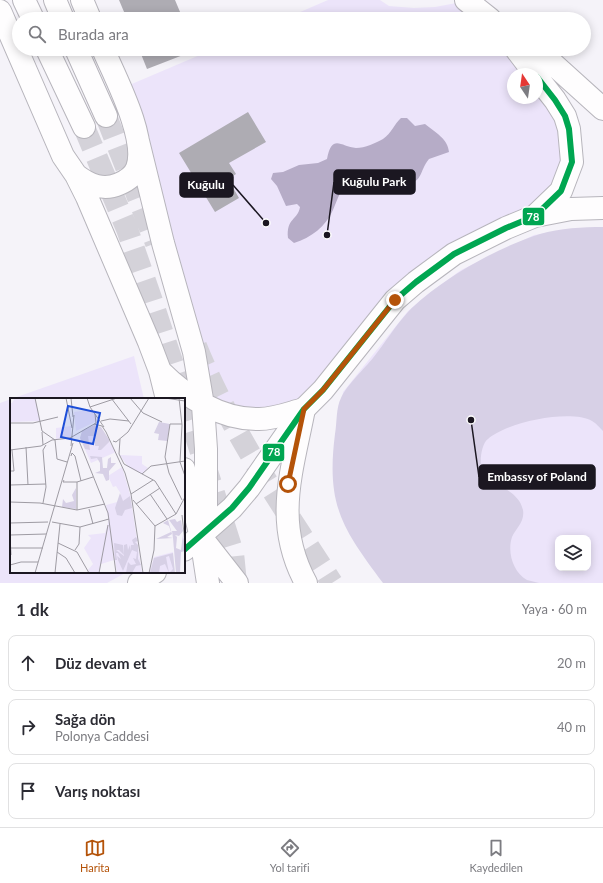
<!DOCTYPE html>
<html lang="tr">
<meta charset="utf-8">
<style>
body{margin:0;font-family:Lato,sans-serif;background:#f7f7f7;color:#2b2b33}
.controls{position:absolute;right:12px;bottom:12px;display:grid;overflow:hidden;border-radius:8px;box-shadow:0 2px 10px #0003}
.controls button{width:36px;height:36px;display:grid;place-items:center;padding:0;border:0;border-bottom:1px solid #e1e1e2;background:#fff;color:#2b2b33;font:20px sans-serif}
.compass{position:absolute;left:507px;top:68px;width:36px;height:36px;border-radius:50%;background:#fff;box-shadow:0 2px 10px #0003;rotate:347deg}
.stop{position:absolute;width:12px;height:12px;margin:-9px;border:3px solid #b45309;border-radius:50%;background:#fff}
.stop.end{background:#b45309;border-color:#fff;box-shadow:0 1px 4px #0008}
.list{margin:0;padding:0;list-style:none}
h2{display:flex;justify-content:space-between;align-items:center;height:52px;margin:0;padding:0 16px;font-size:17px}
h2 small{font-size:13px;font-weight:400;color:#7c7c81}
.list li{display:grid;grid-template-columns:26px 1fr auto;gap:12px;align-items:center;box-sizing:border-box;height:56px;margin:0 8px 8px;padding:0 8px;border:1px solid #e1e1e2;border-radius:8px}
.list b{display:block;font-size:15px;white-space:nowrap}
.list p{margin:0;font-size:13px;white-space:nowrap;color:#7c7c81}
.list em{font-size:13px;font-style:normal;color:#7c7c81}
.icon{flex:none;width:22px;height:22px;fill:none;stroke:currentColor;stroke-width:2;stroke-linecap:round;stroke-linejoin:round}
.map{position:relative;flex:none;width:603px;height:583px;overflow:hidden}
.search{position:absolute;background:#fff;box-shadow:0 2px 10px #0003;left:12px;right:12px;top:12px;height:44px;display:flex;align-items:center;gap:10px;box-sizing:border-box;padding:0 14px;border-radius:22px;color:#7c7c81;font-size:15px}
.sheet{height:244px;background:#fff}
nav{display:flex;justify-content:space-around;align-items:center;box-sizing:border-box;height:56px;border-top:1px solid #e1e1e2;background:#fff;font-size:11px;color:#7c7c81}
nav a{display:grid;justify-items:center;gap:2px}
nav .on{color:#b45309}
.map>svg:first-child{display:block}
.green{fill:#ece4fa;fill-rule:evenodd}
.forest{fill:#d7d0e6}
.water{fill:#b6acc7}
.building{fill:#aeacb3}
.lines{fill:none;stroke-linecap:round;stroke-linejoin:round}
.primary-tunnel{stroke:#d4d2d9;stroke-width:22;stroke-dasharray:22 11;stroke-linecap:butt}
.secondary-casing{stroke:#b7b5bc;stroke-width:24}
.primary-casing{stroke:#b7b5bc;stroke-width:24}
.secondary{stroke:#fefdfe;stroke-width:22}
.primary{stroke:#fefdfe;stroke-width:22}
.bus-1-casing{stroke:#fff;stroke-width:9}
.bus-1{stroke:#00a651;stroke-width:6}
.route{stroke:#b45309;stroke-width:5}
.inset-road{fill:none;stroke:#9e9ba3;stroke-width:1}
.view{fill:#1d4ed8;fill-opacity:0.15;stroke:#1d4ed8;stroke-width:2}
.inset-edge{fill:none;stroke:#1b1721;stroke-width:2}
.leader{fill:none;stroke:#1b1721;stroke-width:1.5}
.callout-dot{fill:#1b1721;stroke:#fff;stroke-width:1.5}
.callout{fill:#1b1721;stroke:#1b1721;stroke-width:1.5}
.callout-label{font-size:12px;text-anchor:middle;font-weight:bold;fill:#fff}
.line-badge{stroke:#fff;stroke-width:1.5}
.badge-label{font-size:11px;text-anchor:middle;font-weight:bold;fill:#fff}
</style>
<div class="map">
<svg width="603" height="583" viewBox="0 0 603 583">
<rect width="100%" height="100%" fill="#f5f3f9"/>
<!-- green -->
<path class="green" d="M 328,0 L 380,0 L 389,6 L 414,8 L 435,7 L 467,1 L 490,19 L 284,19 Z
M 214,49 L 516,49 L 535,74 L 513,74 L 513,98 L 537,98 L 537,77 L 565,116 L 561,191 L 454,254 L 358,348 L 280,416 L 203,405 L 120,89 Z
M 603,229 L 603,583 L 389,583 L 337,447 L 343,392 L 408,311 L 427,295 L 461,270 L 534,235 L 566,230 ZM 558,538 L 588,538 L 588,568 L 558,568 Z
M 134,356 L 144,399 L 11,399 Z
M 11,399 L 11,572 L 127,572 L 107,583 L 0,583 L 0,403 Z"/>
<!-- forest -->
<path class="forest" d="M 603,227 L 603,431 C 600,428 596,423 592,421 C 570,409 507,422 488,439 C 482,443 480,458 481,465 C 485,487 517,485 523,510 C 525,522 516,528 512,537 C 507,552 513,572 527,580 C 531,581 535,582 539,583 L 383,583 C 342,528 326,505 335,434 C 337,423 336,407 341,398 C 346,386 365,368 373,358 C 385,343 395,326 408,312 C 439,280 498,247 540,234 C 560,228 583,227 603,227 Z"/>
<!-- water -->
<path class="water" d="M 401,118 L 407,118 L 415,126 L 425,124 C 435,132 448,139 449,152 L 429,159 C 419,171 423,184 404,184 C 395,175 389,173 377,173 C 346,172 343,186 333,210 C 326,226 311,238 294,243 L 288,238 C 286,218 298,220 300,207 L 297,204 L 286,206 L 277,186 L 271,179 L 273,173 L 283,172 L 299,165 L 318,163 L 327,159 C 332,133 341,147 356,148 C 365,148 376,143 383,139 C 392,133 394,124 401,118 Z"/>
<!-- building -->
<path class="building" d="M 119,0 L 175,0 L 183,19 L 127,19 Z
M 139,49 L 195,49 L 196,50 L 147,69 Z
M 248,112 L 266,142 L 229,163 L 236,174 L 228,179 L 239,198 L 215,212 L 179,153 Z"/>
<g class="lines">
<!-- primary-tunnel -->
<path class="primary-tunnel" d="M 106,116 L 156,243
M 84,127 L 127,229 L 152,301 L 184,398
M 196,346 C 230,431 283,506 332,583
M 184,399 L 233,553 L 236,583"/>
<!-- secondary casing -->
<g class="secondary-casing">
<path id="secondary" d="M 466,0 L 490,19
M 516,49 L 535,74
M 533,49 L 552,63 L 603,109
M 535,216 L 571,209 L 603,208
M 184,550 L 232,508 L 249,488 L 304,409 L 323,390 L 395,300 L 416,282 L 454,254 L 506,228 L 535,216 L 561,191 L 572,162 L 569,129 L 565,116 L 555,100 L 537,77
M 139,583 L 155,572"/>
</g>
<!-- primary casing -->
<g class="primary-casing">
<path id="primary" d="M 24,0 L 33,19
M 55,0 L 63,19
M 82,0 L 90,19
M 0,11 L 63,156 L 76,175 L 87,197 L 149,342 L 160,371 L 167,399
M 47,49 L 84,127
M 76,49 L 106,116
M 138,141 L 163,243 L 194,352 L 203,405 L 206,449 L 206,511 L 201,537 L 208,583
M 76,175 C 89,185 103,191 119,184 C 126,181 134,176 137,168 C 148,139 115,77 103,49
M 160,371 C 186,397 221,420 259,419 C 275,419 289,413 304,409 C 292,472 273,522 306,583
M 184,469 L 201,537 L 237,583"/>
</g>
<!-- secondary -->
<use href="#secondary" class="secondary"/>
<!-- primary -->
<use href="#primary" class="primary"/>
<!-- bus-1 casing -->
<g class="bus-1-casing">
<path id="bus-1" d="M 184,550 L 232,508 L 249,488 L 304,409 L 323,390 L 395,300 L 416,282 L 454,254 L 506,228 L 535,216 L 561,191 L 572,162 L 569,129 L 565,116 L 555,100 L 537,77"/>
</g>
<!-- bus-1 -->
<use href="#bus-1" class="bus-1"/>
</g>
<g class="lines">
<!-- route -->
<path class="route" d="M 288,484 L 304,409 L 323,390 L 395,300"/>
</g>
<!-- overview -->
<g transform="translate(10 398)">
<rect width="175" height="175" fill="#f5f3f9"/>
<path d="M 5,0 L 25,0 L 30,23 L 0,24 L 0,5 L 2,5 ZM 78,12 L 83,14 L 87,23 L 66,33 L 64,14 ZM 61,28 L 61,39 L 46,41 L 46,30 ZM 89,28 L 106,54 L 81,65 L 70,40 ZM 110,57 L 132,58 L 132,66 L 138,70 L 132,76 L 118,69 ZM 112,69 L 120,96 L 132,175 L 107,175 L 96,107 L 111,103 L 111,96 L 106,88 L 103,89 L 98,78 ZM 99,122 L 104,162 L 91,166 L 89,175 L 79,175 L 78,172 L 83,166 L 74,150 L 81,140 L 78,137 L 95,135 ZM 163,154 L 164,175 L 139,175 L 144,159 Z" fill="#ece4fa"/>
<path d="M 149,24 L 160,26 L 157,43 L 148,42 L 149,36 L 144,35 ZM 84,27 L 91,29 L 100,43 L 91,52 L 88,52 L 89,48 L 85,48 L 85,38 L 78,38 L 80,52 L 75,51 L 70,40 L 72,33 ZM 80,58 L 92,59 L 93,70 L 97,70 L 98,61 L 101,59 L 101,65 L 106,65 L 99,73 L 99,82 L 96,83 L 93,76 L 85,75 L 90,73 L 90,65 L 87,60 L 81,61 ZM 66,90 L 66,111 L 52,109 L 53,101 L 56,105 L 64,103 L 62,97 ZM 110,95 L 113,103 L 120,98 L 122,110 L 115,112 L 112,118 L 107,117 L 105,110 ZM 165,121 L 167,124 L 171,122 L 173,133 L 169,138 L 165,137 L 167,139 L 166,150 L 171,152 L 173,136 L 175,148 L 175,153 L 171,154 L 170,175 L 166,175 L 163,140 L 146,141 L 161,134 L 159,128 L 153,125 L 158,122 L 162,136 L 157,139 L 163,140 L 162,133 L 167,133 L 159,122 ZM 126,139 L 128,143 L 125,144 L 128,147 L 128,161 L 131,167 L 126,168 L 122,175 L 116,175 L 118,164 L 121,167 L 126,166 L 123,160 L 126,161 L 127,154 L 122,152 L 113,173 L 108,162 L 107,158 L 111,161 L 108,155 L 106,155 L 107,162 L 105,162 L 104,145 L 113,147 L 114,157 L 109,152 L 106,152 L 114,158 L 114,147 L 117,146 L 118,152 L 120,147 L 121,153 L 121,147 L 124,147 L 122,142 ZM 163,155 L 165,175 L 160,174 L 163,171 L 159,158 L 156,159 L 159,175 L 155,166 L 150,168 L 149,175 L 140,175 L 144,160 Z" fill="#d7d0e6"/>
<path class="inset-road" d="M 25,0 L 32,33 L 45,42 L 47,61 L 57,64M 56,0 L 62,30M 61,0 L 63,19M 77,0 L 80,9 L 94,29M 101,0 L 121,26M 120,0 L 133,15 L 152,24M 155,0 L 175,3M 169,0 L 172,27 L 170,64 L 175,78M 80,9 L 107,0M 91,23 L 100,21 L 119,23M 0,25 L 23,25 L 48,19M 84,26 L 92,28 L 96,34 L 115,75 L 121,96 L 133,175M 172,26 L 160,26 L 155,59 L 159,75 L 172,102M 32,34 L 33,47M 110,41 L 109,56 L 114,66 L 145,83 L 166,116M 69,43 L 98,115 L 106,175M 103,43 L 106,44 L 118,34 L 139,0M 61,48 L 64,17M 16,49 L 18,87M 0,52 L 31,48 L 42,42 L 60,40 L 86,25 L 85,16M 61,58 L 62,55 L 65,58 L 71,83M 0,73 L 4,73 L 2,52M 132,76 L 141,68 L 175,63M 54,82 L 53,84 L 67,84 L 83,79M 0,87 L 36,86M 121,96 L 143,82M 140,96 L 157,121M 0,98 L 0,73M 123,102 L 145,128 L 144,152 L 139,175M 0,104 L 30,105 L 67,112 L 95,106M 33,105 L 36,89 L 33,52 L 36,47M 126,106 L 150,90M 79,111 L 83,126M 67,112 L 67,84M 172,117 L 175,144M 42,124 L 70,129 L 99,121M 0,125 L 38,124M 145,128 L 166,116 L 175,99M 0,137 L 36,136M 0,138 L 1,157M 48,145 L 67,154 L 79,175M 0,150 L 33,150M 65,152 L 69,146 L 70,129M 47,154 L 56,160 L 65,175M 0,167 L 11,164 L 28,164M 25,175 L 63,45M 45,175 L 50,126M 89,175 L 98,127"/>
<path class="view" d="M 58,8 L 90,15 L 83,46 L 51,39 Z"/>
<rect width="175" height="175" class="inset-edge"/>
</g>
<!-- callouts -->
<path class="leader" d="M327 235L334 182M266 223L233 185M471 420L479 477"/>
<g class="callout-dot">
<circle cx="327" cy="235" r="4"/>
<circle cx="266" cy="223" r="4"/>
<circle cx="471" cy="420" r="4"/>
</g>
<g class="callout">
<rect x="334" y="170" width="81" height="24" rx="4"/>
<rect x="180" y="173" width="53" height="24" rx="4"/>
<rect x="479" y="465" width="116" height="24" rx="4"/>
</g>
<g class="callout-label">
<text x="374" y="186">Kuğulu Park</text>
<text x="206" y="189">Kuğulu</text>
<text x="537" y="481">Embassy of Poland</text>
</g>
<g class="line-badge">
<rect x="522" y="207" width="23" height="19" rx="4" fill="#00a651"/>
<rect x="262" y="443" width="23" height="19" rx="4" fill="#00a651"/>
</g>
<g class="badge-label">
<text x="533" y="221">78</text>
<text x="274" y="456">78</text>
</g>
</svg>
<div class="controls">
<button><svg class="icon" aria-label="layers" viewBox="0 0 24 24"><path d="M12 4l9 5-9 5-9-5zM3 14l9 5 9-5"/></svg></button>
</div>
<svg class="compass" viewBox="-18 -18 36 36"><path d="M0-13l5 13h-10z" fill="#e53935"/><path d="M0 13l5-13h-10z" fill="#7c7c81"/></svg>
<div class="stop" style="left:288px;top:484px"></div>
<div class="stop end" style="left:395px;top:300px"></div>
<div class="search"><svg class="icon" aria-label="search" viewBox="0 0 24 24"><circle cx="10" cy="10" r="6"/><path d="M15 15l6 6"/></svg>Burada ara</div>
</div>
<section class="sheet">
<h2>1 dk<small>Yaya · 60 m</small></h2>
<ul class="list">
<li><svg class="icon" aria-label="ahead" viewBox="0 0 24 24"><path d="M12 20V5M6 11l6-6 6 6"/></svg><div><b>Düz devam et</b></div><em>20 m</em></li>
<li><svg class="icon" aria-label="right" viewBox="0 0 24 24"><path d="M7 20v-9h11M14 6l5 5-5 5"/></svg><div><b>Sağa dön</b><p>Polonya Caddesi</p></div><em>40 m</em></li>
<li><svg class="icon" aria-label="arrive" viewBox="0 0 24 24"><path d="M6 21V4h12l-3 4 3 4H6"/></svg><div><b>Varış noktası</b></div></li>
</ul>
</section>
<nav>
<a class="on"><svg class="icon" aria-label="map" viewBox="0 0 24 24"><path d="M3 6l6-2 6 2 6-2v14l-6 2-6-2-6 2zM9 4v14M15 6v14"/></svg>Harita</a>
<a><svg class="icon" aria-label="directions" viewBox="0 0 24 24"><path d="M12 3l9 9-9 9-9-9zM9 14v-3h6M13 9l2 2-2 2"/></svg>Yol tarifi</a>
<a><svg class="icon" aria-label="saved" viewBox="0 0 24 24"><path d="M7 4h10v16l-5-4-5 4z"/></svg>Kaydedilen</a>
</nav>
